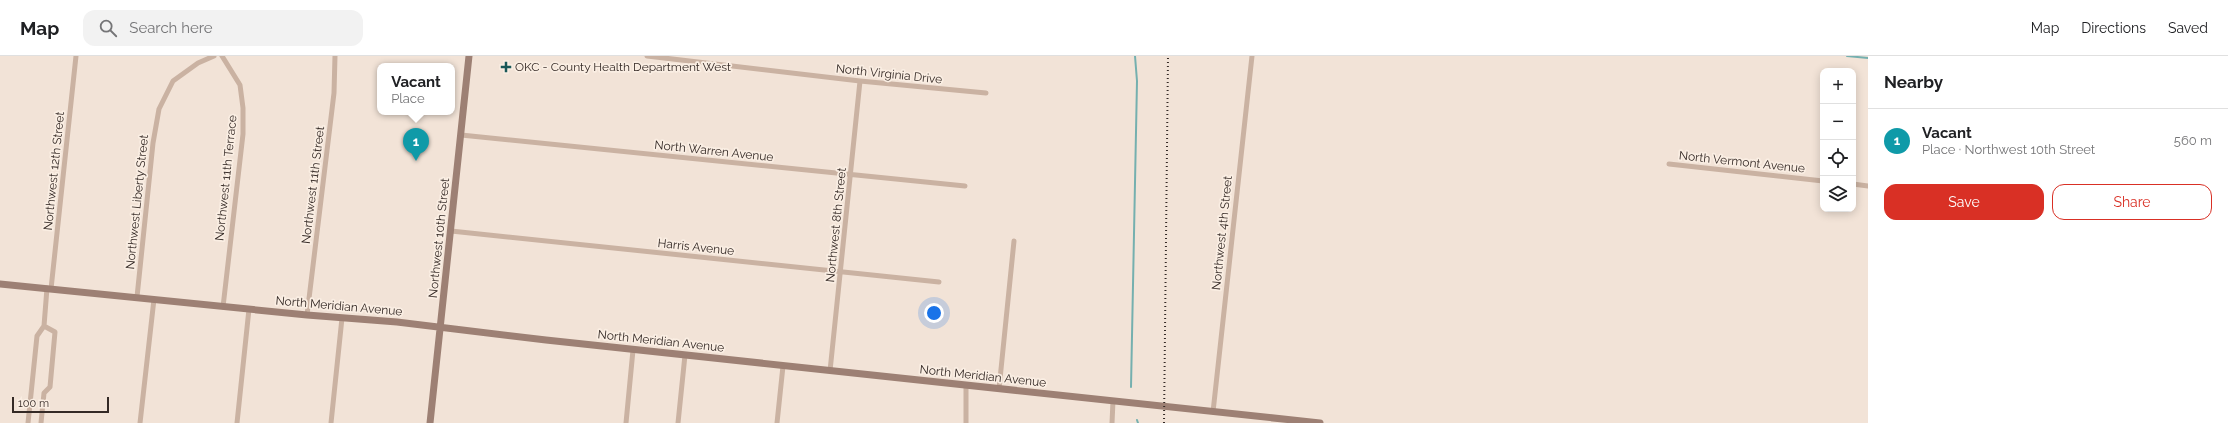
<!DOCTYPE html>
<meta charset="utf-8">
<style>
body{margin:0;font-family:Raleway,sans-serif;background:#f2f2f2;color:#202124}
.controls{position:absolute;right:12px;top:12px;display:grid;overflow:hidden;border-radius:8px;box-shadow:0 2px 10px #0003}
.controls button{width:36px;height:36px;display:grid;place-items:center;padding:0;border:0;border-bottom:1px solid #e0e0e0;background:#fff;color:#202124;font:20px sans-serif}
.scale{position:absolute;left:12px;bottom:10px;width:97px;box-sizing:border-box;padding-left:4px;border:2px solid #342925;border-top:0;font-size:11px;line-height:14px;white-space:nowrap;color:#342925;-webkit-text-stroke:3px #faeee3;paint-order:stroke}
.you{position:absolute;left:934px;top:257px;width:14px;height:14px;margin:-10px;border:3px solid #fff;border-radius:50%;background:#1a73e8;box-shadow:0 0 0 6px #1a73e833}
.badge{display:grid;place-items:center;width:26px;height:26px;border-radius:50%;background:#d93025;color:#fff;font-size:13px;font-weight:700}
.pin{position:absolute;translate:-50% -33px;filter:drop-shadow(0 1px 2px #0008)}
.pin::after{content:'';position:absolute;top:21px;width:14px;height:12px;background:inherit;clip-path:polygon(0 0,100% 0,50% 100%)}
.popup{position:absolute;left:377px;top:7px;width:78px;height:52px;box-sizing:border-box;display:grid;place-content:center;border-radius:8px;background:#fff;filter:drop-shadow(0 1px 3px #0005);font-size:13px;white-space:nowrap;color:#757577}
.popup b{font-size:15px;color:#202124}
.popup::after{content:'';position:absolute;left:50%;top:100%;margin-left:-8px;border:8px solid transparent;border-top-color:#fff}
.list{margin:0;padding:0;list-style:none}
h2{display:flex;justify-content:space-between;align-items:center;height:52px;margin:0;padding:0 16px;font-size:17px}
h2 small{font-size:13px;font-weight:400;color:#757577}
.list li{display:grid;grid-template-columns:26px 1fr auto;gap:12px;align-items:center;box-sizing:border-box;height:64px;padding:0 16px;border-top:1px solid #e0e0e0}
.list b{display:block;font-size:15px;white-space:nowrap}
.list p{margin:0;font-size:13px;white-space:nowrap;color:#757577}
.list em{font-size:13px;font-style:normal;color:#757577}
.actions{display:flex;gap:8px;padding:12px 16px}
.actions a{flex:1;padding:9px 0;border:1px solid #d93025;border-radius:12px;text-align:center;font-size:14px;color:#d93025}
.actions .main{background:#d93025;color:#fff}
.icon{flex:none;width:22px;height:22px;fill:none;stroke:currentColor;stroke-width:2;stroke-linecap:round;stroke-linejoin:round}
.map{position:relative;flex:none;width:1868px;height:367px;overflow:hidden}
header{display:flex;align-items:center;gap:24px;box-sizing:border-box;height:56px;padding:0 20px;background:#fff;border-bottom:1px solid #e0e0e0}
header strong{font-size:19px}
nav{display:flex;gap:22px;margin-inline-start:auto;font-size:14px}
.search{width:280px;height:36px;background:#f2f2f2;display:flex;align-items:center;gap:10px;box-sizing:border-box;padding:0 14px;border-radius:12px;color:#757577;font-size:15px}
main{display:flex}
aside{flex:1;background:#fff}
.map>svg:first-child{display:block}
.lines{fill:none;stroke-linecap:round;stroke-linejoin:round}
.stream{stroke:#75b0af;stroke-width:2}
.street{stroke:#cab2a2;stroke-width:5}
.secondary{stroke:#9d8074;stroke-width:7}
.rail{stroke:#342925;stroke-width:2;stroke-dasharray:1 3;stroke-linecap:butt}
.poi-dot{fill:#195757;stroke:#faeee3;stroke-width:1.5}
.labels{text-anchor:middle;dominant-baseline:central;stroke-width:3.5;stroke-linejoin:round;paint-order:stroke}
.poi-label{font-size:12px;fill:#342925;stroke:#faeee3;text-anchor:start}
.street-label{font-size:12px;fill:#342925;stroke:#faeee3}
</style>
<header>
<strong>Map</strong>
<div class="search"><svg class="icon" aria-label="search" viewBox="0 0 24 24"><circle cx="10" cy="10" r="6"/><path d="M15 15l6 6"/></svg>Search here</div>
<nav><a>Map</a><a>Directions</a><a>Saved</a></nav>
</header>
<main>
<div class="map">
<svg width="1868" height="367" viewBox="0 0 1868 367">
<rect width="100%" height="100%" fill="#f2e3d7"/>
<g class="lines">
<!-- stream -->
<path class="stream" d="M 1847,0 L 1868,2
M 1131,331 L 1137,25 L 1135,0
M 1137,364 L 1138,367"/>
<!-- street -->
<path class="street" d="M 222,0 L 240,29 L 243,52 L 243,78 L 223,251
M 647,0 L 860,25 L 986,37
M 461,79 L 965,130
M 1669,108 L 1823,125
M 1853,128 L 1868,130
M 451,175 L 939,226
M 51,233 L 76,0
M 137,241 L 153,87 L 159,53 L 173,25 L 198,7 L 214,0
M 307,259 L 334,37 L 335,0
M 830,315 L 860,25
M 999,333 L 1014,185
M 1213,356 L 1252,0
M 28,367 L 37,280 L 44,270
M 41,367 L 44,337 L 50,331 L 55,276 L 44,270 L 47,232
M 140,367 L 154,243
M 237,367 L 249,253
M 331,367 L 342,262
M 626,367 L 633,294
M 678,367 L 685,299
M 777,367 L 783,310
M 966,367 L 966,329
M 1112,367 L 1113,345"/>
<!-- secondary -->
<path class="secondary" d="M 0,228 L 307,259 L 397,266 L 546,284 L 1320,367
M 430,367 L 469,0"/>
<!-- rail -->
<path class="rail" d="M 1164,367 L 1168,0"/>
</g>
<!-- markers -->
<path class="poi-dot" d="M504 5h4v4h4v4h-4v4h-4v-4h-4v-4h4z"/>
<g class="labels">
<!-- poi labels -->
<g class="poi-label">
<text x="515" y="11">OKC - County Health Department West</text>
</g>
<!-- street labels -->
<g class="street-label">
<text transform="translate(889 18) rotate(6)">North Virginia Drive</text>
<text transform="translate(714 95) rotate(6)">North Warren Avenue</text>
<text transform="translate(1742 106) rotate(6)">North Vermont Avenue</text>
<text transform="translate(54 115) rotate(-84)">Northwest 12th Street</text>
<text transform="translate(226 122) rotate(-84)">Northwest 11th Terrace</text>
<text transform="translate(313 129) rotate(-83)">Northwest 11th Street</text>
<text transform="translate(137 146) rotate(-84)">Northwest Liberty Street</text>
<text transform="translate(836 169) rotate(-84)">Northwest 8th Street</text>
<text transform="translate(1222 177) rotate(-84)">Northwest 4th Street</text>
<text transform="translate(439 182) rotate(-84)">Northwest 10th Street</text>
<text transform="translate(696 191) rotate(6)">Harris Avenue</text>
<text transform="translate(339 250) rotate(5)">North Meridian Avenue</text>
<text transform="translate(661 285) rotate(6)">North Meridian Avenue</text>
<text transform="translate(983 320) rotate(6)">North Meridian Avenue</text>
</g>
</g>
</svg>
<div class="controls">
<button>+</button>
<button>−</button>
<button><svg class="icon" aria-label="locate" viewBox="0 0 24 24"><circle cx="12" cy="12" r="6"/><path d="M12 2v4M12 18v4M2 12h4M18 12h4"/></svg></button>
<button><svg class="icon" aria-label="layers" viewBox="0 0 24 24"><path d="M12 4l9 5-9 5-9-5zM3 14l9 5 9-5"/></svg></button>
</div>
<div class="scale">100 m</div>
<div class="you"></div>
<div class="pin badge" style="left:416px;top:105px;background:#0f9aa8">1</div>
<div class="popup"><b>Vacant</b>Place</div>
</div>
<aside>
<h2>Nearby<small></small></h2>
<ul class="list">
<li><span class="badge" style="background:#0f9aa8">1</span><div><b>Vacant</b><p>Place · Northwest 10th Street</p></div><em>560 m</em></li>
</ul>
<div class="actions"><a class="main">Save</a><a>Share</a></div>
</aside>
</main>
